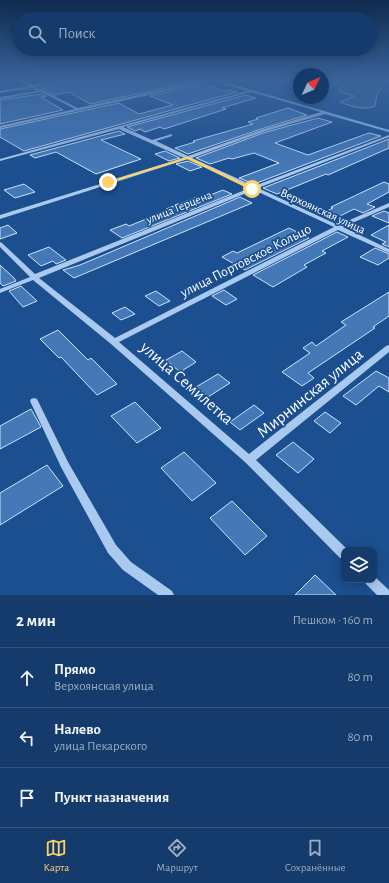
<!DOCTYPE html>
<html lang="ru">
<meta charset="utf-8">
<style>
body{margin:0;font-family:"Alegreya Sans",sans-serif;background:#214673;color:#f1f3f6}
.controls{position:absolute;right:12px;bottom:12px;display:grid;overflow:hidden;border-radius:8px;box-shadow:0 2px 10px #0003}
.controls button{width:36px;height:36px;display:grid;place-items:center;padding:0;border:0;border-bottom:1px solid #33557e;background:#143b6b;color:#f1f3f6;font:20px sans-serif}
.compass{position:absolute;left:293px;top:68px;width:36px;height:36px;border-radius:50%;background:#143b6b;box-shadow:0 2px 10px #0003;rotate:46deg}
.stop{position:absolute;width:12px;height:12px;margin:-9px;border:3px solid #ffd166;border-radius:50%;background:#fff}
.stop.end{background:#ffd166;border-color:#fff;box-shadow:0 1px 4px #0008}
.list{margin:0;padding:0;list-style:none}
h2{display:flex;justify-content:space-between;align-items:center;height:52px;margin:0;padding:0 16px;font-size:17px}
h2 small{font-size:13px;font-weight:400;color:#9dadc1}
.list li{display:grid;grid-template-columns:26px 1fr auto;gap:12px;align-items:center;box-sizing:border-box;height:60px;padding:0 16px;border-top:1px solid #33557e}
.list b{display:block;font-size:15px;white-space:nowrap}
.list p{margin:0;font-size:13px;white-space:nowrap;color:#9dadc1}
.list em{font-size:13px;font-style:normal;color:#9dadc1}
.icon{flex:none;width:22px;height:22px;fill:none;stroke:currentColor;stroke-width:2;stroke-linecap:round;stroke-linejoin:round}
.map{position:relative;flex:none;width:389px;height:595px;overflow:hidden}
.search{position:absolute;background:#143b6b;box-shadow:0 2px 10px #0003;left:12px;right:12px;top:12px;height:44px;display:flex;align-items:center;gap:10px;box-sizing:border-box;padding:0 14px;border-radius:22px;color:#9dadc1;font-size:15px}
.sheet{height:232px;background:#143b6b}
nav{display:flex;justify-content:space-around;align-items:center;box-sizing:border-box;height:56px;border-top:1px solid #33557e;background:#143b6b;font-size:11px;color:#9dadc1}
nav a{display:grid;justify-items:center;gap:2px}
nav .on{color:#ffd166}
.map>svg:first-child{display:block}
.water{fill:#3c6290;stroke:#9cc4f0}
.building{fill:#4478b7;stroke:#cfe3fa}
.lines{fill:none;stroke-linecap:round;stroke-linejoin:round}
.minor{fill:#a9c9ee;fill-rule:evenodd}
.route{fill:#ffd166}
.labels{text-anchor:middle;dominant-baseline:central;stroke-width:3.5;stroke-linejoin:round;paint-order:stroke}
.far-street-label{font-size:12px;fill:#fff;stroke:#1b4f8f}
.street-label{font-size:14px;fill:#fff;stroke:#1b4f8f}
.near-street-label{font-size:17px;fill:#fff;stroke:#1b4f8f}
</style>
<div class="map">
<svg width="389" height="595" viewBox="0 0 389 595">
<rect width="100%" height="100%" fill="#1b4f8f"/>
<!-- water -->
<path class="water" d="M 349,80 L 387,80 L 377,94 L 375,106 C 363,111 351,106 340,102 L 354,96 L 338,91 Z"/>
<!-- building -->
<path class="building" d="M 73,80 L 195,80 L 196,81 L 90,104 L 69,92 L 55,95 L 41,88 Z
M 205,84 L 225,91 L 229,90 L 237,92 L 24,151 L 0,137 L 0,129 L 119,103 L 139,114 L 173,105 L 150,96 Z
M 41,94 L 46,96 L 41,97 L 63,110 L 0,124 L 0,100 Z
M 246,95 L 256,98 L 222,108 L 226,109 L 164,129 L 160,127 L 145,132 L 140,129 L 135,131 L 127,127 Z
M 288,108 L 307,115 L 261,129 L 188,154 L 175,148 L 195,142 L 193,141 L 253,124 L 248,122 L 258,119 L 256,118 Z
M 318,118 L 332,122 L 275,143 L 308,155 L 369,133 L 381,136 L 254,184 L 239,178 L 279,163 L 254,153 L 232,159 L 229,158 L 210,164 L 196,158 L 263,133 Z
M 119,131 L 125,134 L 101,140 L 141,159 L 96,174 L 56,152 L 35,158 L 30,155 Z
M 389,139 L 389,148 L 328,175 L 326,174 L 277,194 L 263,188 Z
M 165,151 L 180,158 L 169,161 L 155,154 Z
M 188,161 L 202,167 L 190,171 L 176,164 Z
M 384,182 L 389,184 L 389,192 L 367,204 L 375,207 L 363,213 L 354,209 L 332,220 L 321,214 L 333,208 L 331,207 Z
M 24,184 L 35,192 L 15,198 L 4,190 Z
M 223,190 L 232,194 L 122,238 L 110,230 L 126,224 L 129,226 L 168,210 L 166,209 L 197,197 L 200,199 Z
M 240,197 L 252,203 L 74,278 L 63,270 L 80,265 Z
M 384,211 L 389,213 L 389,223 L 372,216 Z
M 8,225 L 17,233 L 0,239 L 0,228 Z
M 389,225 L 389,247 L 382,244 L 386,242 L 371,235 Z
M 289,228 L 309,238 L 245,270 L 222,257 L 233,251 L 237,253 Z
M 337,232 L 348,237 L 322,251 L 326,253 L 304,265 L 307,267 L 273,287 L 253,275 Z
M 49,247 L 66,260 L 56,264 L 53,261 L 41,266 L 28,255 Z
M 375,248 L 389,254 L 389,258 L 378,265 L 360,257 Z
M 0,265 L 14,278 L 16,281 L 3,286 L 0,283 Z
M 21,286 L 37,301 L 23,307 L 9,291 Z
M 224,290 L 237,299 L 226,305 L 212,296 Z
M 156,291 L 170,301 L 159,306 L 145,296 Z
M 389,292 L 389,316 L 373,327 L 375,328 L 308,373 L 314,378 L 302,386 L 282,372 L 310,353 L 303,348 L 312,342 L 316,346 L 346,325 L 341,322 Z
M 125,307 L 135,314 L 121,320 L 112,313 Z
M 58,330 L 88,360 L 91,358 L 117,384 L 97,395 L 61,357 L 59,358 L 40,339 Z
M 182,351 L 196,362 L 180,372 L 166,360 Z
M 376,371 L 389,378 L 389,392 L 379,386 L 356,405 L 343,396 Z
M 218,374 L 230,383 L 208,397 L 196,387 Z
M 135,402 L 161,428 L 137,443 L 111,416 Z
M 254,405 L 264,413 L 240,430 L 230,422 Z
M 31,409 L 41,427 L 0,449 L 0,426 Z
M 325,412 L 341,423 L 330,433 L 314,421 Z
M 293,442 L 314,459 L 298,473 L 276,455 Z
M 184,452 L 216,483 L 192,501 L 161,468 Z
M 47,465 L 63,486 L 0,525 L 0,493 Z
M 232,501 L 267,536 L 245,555 L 210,518 Z
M 315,575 L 336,595 L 295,595 Z"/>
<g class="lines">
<!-- minor -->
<path class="minor" d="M 18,80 L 22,80 L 33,85 L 63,80 L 72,80 L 36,87 L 78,108 L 205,80 L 218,80 L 389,130 L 389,132 L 325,114 L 263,132 L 192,158 L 254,186 L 389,135 L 389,137 L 258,188 L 338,225 L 389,203 L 389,207 L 343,227 L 389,249 L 389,253 L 338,230 L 119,342 L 249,454 L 386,346 L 389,345 L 389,352 L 256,460 L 348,550 L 344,550 L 344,559 L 340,558 L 246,463 L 111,344 L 33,280 L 0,293 L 0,289 L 30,277 L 0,247 L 0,242 L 2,243 L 35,274 L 250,188 L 188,159 L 0,219 L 0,215 L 184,158 L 119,129 L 0,161 L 0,159 L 247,91 L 212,81 L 0,128 L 0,126 L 75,109 L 41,92 L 0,99 L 0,97 L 37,91 L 32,88 L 0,93 L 0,91 L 29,86 ZM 251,92 L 321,112 L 261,130 L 188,156 L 156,141 L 172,136 L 172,134 L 152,140 L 123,127 ZM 254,190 L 334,227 L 115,338 L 39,278 Z
M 34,398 L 37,399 L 38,401 L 68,462 L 116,545 L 131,562 L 172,591 L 174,595 L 158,595 L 123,570 L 108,553 L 61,467 L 30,401 L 31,399 Z
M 374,576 L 389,590 L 389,595 L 377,595 L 366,584 L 364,580 L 374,580 Z"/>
</g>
<!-- sky -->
<linearGradient id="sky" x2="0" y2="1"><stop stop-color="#0f2b4f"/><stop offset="0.49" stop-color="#39639b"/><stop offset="1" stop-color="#39639b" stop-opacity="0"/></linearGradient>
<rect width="389" height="164" fill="url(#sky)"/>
<!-- route -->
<path class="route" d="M 186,157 L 189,157 L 255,189 L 251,190 L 187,159 L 109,183 L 105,182 Z"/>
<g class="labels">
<!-- far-street labels -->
<g class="far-street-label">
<text transform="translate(179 207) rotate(-22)">улица Герцена</text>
<text transform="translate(323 211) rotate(25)">Верхоянская улица</text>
</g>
<!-- street labels -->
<g class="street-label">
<text transform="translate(246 261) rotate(-27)">улица Портовское Кольцо</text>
</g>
<!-- near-street labels -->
<g class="near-street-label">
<text transform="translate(187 383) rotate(41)">улица Семилетка</text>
<text transform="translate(310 393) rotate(-39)">Мирнинская улица</text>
</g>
</g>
</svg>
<div class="controls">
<button><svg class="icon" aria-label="layers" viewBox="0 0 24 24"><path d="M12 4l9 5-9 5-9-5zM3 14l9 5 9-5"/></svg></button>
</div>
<svg class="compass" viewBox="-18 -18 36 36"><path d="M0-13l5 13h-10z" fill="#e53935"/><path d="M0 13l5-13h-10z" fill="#9dadc1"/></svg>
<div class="stop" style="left:252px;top:189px"></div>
<div class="stop end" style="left:108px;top:182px"></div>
<div class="search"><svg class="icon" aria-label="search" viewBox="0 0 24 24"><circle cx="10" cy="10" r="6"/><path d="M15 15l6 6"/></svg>Поиск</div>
</div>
<section class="sheet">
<h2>2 мин<small>Пешком · 160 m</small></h2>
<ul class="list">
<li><svg class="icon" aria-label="ahead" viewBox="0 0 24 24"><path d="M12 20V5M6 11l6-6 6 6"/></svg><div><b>Прямо</b><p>Верхоянская улица</p></div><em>80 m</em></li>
<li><svg class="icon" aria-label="left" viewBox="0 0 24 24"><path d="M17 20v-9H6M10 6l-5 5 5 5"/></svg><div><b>Налево</b><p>улица Пекарского</p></div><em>80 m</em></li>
<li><svg class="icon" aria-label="arrive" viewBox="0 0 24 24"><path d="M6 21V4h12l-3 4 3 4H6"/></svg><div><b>Пункт назначения</b></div></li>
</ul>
</section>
<nav>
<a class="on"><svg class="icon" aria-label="map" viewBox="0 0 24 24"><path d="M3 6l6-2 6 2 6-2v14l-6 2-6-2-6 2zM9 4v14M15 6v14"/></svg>Карта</a>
<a><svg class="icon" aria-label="directions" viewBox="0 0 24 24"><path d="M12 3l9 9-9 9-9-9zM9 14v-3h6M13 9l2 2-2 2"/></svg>Маршрут</a>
<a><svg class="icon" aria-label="saved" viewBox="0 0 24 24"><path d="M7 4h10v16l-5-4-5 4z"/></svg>Сохранённые</a>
</nav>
